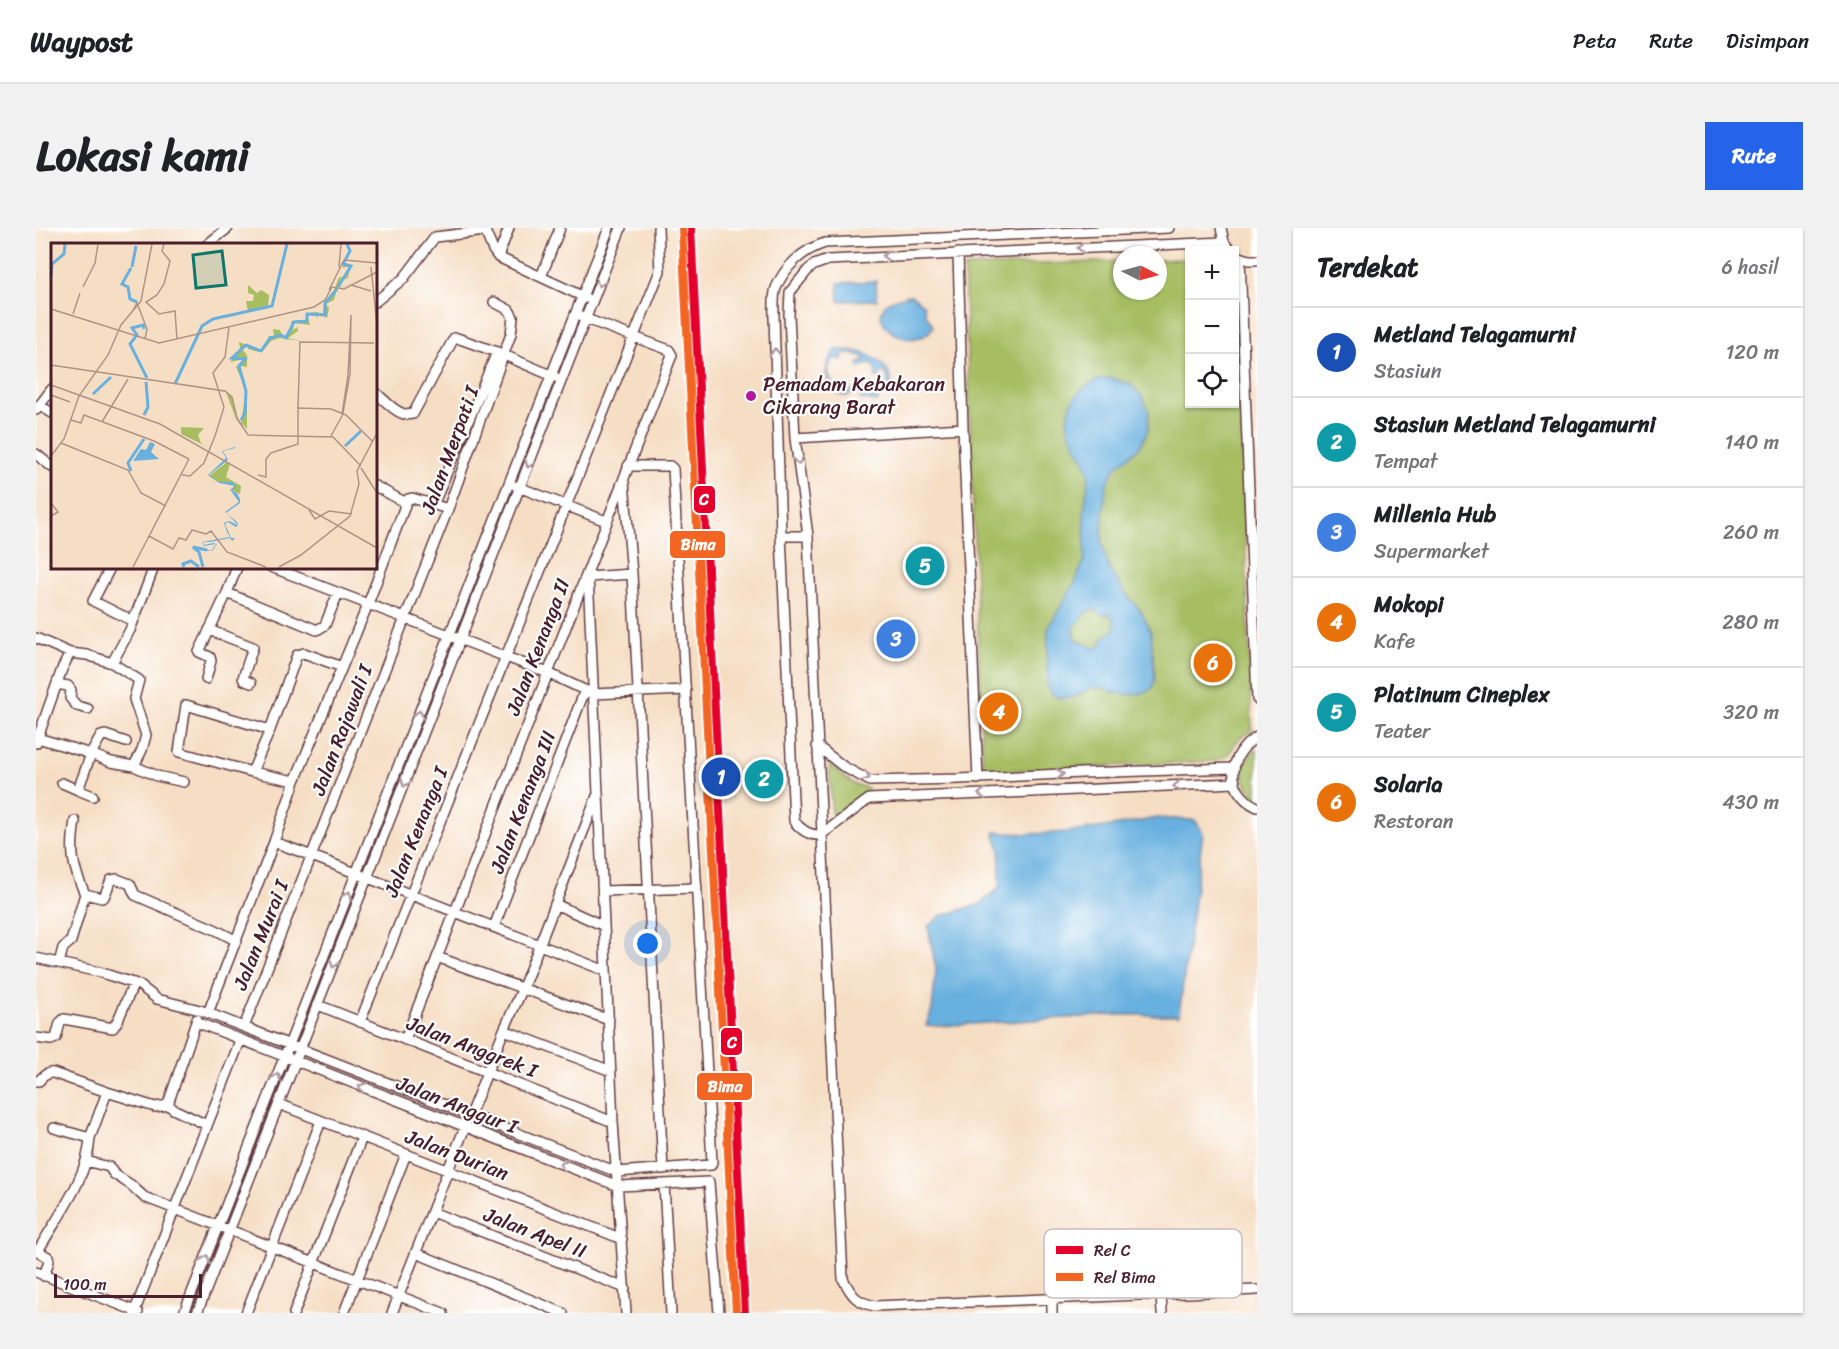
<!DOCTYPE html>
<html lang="id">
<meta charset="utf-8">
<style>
body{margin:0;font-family:Sriracha,sans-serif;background:#f2f2f2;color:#202124}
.controls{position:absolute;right:18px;top:18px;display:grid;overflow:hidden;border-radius:0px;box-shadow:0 2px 4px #0004}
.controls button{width:54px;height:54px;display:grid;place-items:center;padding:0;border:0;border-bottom:2px solid #e0e0e0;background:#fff;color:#202124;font:30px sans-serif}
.compass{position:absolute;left:1077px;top:18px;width:54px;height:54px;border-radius:50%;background:#fff;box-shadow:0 2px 4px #0004;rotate:96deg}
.scale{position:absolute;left:18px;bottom:15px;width:148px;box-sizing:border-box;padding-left:6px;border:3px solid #4a1f2b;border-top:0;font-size:16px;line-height:21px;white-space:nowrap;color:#4a1f2b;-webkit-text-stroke:4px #fff;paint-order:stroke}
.you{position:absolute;left:612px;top:716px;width:21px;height:21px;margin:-15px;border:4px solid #fff;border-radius:50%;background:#1a73e8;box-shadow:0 0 0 9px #1a73e833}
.badge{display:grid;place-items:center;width:39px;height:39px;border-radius:50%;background:#2563eb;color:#fff;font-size:20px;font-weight:700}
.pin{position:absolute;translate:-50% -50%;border:3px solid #fff;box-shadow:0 2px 6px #0006}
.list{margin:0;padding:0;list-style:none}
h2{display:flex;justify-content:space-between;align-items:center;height:78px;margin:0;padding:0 24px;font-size:26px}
h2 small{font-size:20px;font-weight:400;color:#757577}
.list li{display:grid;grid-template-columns:39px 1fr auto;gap:18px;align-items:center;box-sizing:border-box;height:90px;padding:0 24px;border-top:2px solid #e0e0e0}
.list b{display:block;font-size:22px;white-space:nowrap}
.list p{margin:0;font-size:20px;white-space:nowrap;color:#757577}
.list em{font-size:20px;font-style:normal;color:#757577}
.icon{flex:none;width:33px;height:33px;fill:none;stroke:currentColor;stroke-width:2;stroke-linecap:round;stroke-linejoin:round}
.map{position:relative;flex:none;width:1221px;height:1085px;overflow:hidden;border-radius:0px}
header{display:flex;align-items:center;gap:36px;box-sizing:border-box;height:84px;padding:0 30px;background:#fff;border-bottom:2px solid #e0e0e0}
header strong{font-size:28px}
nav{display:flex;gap:33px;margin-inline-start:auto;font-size:21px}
.intro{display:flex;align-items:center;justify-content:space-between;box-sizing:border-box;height:144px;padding:0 36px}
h1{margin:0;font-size:42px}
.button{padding:15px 27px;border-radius:0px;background:#2563eb;color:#fff;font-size:21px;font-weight:700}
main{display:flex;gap:36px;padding:0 36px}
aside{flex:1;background:#fff;border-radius:0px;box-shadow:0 2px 4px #0004}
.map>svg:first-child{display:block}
.green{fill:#a6bd62;stroke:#786e46;stroke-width:1.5}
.water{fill:#67b0df;stroke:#586885;stroke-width:1.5;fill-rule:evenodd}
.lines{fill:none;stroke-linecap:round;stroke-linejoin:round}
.minor-casing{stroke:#643c42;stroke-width:12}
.minor{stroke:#fff;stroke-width:9}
.rail-1-casing{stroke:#fff;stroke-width:12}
.rail-2-casing{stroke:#fff;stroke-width:12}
.rail-1{stroke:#e4002b;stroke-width:8}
.rail-2{stroke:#f26522;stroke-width:8}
.oneway{stroke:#ae9aa0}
.poi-dot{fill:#b5179e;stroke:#fff;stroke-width:2}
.labels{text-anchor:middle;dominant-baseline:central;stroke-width:4.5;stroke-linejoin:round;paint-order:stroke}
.poi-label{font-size:20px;fill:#4a1f2b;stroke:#fff;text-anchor:start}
.street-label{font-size:20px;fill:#4a1f2b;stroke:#fff}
.inset-river{fill:none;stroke:#67b0df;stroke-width:3}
.inset-road{fill:none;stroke:#b19287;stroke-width:1.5}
.view{fill:#0f766e;fill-opacity:0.15;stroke:#0f766e;stroke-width:3}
.inset-edge{fill:none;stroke:#4a1f2b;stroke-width:3}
.key{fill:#fff;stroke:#c9bcbf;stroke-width:1.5}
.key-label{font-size:16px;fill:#4a1f2b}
.line-badge{stroke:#fff;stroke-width:2}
.badge-label{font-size:16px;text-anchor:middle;font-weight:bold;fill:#fff}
</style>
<header>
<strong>Waypost</strong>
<nav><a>Peta</a><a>Rute</a><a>Disimpan</a></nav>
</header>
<div class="intro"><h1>Lokasi kami</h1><a class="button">Rute</a></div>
<main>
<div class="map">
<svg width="1221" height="1085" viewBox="0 0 1221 1085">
<rect width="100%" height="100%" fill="#fff"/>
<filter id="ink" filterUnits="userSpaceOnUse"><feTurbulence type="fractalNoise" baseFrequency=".0167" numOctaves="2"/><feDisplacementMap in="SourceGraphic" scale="12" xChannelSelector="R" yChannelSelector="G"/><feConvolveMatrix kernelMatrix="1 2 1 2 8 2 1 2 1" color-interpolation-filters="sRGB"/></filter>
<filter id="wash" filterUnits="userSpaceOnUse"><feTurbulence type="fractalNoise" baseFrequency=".008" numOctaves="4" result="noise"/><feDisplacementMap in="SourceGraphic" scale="24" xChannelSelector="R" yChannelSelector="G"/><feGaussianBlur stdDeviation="1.35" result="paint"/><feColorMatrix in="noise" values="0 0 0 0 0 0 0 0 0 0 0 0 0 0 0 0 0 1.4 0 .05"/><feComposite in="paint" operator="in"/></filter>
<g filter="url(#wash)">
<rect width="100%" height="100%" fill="#f6dec4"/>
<!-- green -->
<path class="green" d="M 1153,31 L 1154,176 L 1198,176 L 1199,44 L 1200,45 L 1216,503 L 1204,510 L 1190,529 L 1180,533 L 947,544 L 928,39 L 1086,33 L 1086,63 L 1122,63 L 1122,32 Z
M 1221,521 L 1221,570 C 1204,555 1201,535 1221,521 Z
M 796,537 L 807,549 L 820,557 L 832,560 L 832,565 C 818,570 808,580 798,589 L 796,588 L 793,538 Z"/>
<!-- water -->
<path class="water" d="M 840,53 L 841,72 L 803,73 L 802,55 Z
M 872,67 L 876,67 L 888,77 L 890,87 L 896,95 L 897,99 C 879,128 828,96 851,75 C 857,70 865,71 872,67 Z
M 800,122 C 806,122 813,122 819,123 C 836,125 860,142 855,161 L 847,165 L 841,174 L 824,171 L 824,164 L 835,164 L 838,162 C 834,162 828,161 824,162 C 818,164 816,168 810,168 C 795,167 786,148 792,134 C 794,130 797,126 800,122 ZM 808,126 L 819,126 L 828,129 L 828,133 L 822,136 L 823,140 L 834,135 L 837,136 L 840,144 L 839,148 L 842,150 L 846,144 L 850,145 L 853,158 L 846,160 L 826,159 L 810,165 C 794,159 785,140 801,129 L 804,132 L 807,130 L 805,127 Z
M 1075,150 L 1095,157 L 1106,168 L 1113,184 L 1112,202 L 1103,220 L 1080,239 L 1071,255 L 1067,284 L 1066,315 L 1073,341 L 1089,365 L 1105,383 L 1115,404 L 1119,452 L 1116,461 L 1107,465 L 1092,467 L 1076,464 L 1070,460 L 1055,460 L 1038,469 L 1023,470 L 1014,465 L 1011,455 L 1012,400 L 1040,353 L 1049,329 L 1048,285 L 1053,245 L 1049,234 L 1033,204 L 1031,191 L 1036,173 L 1045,162 L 1061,152 ZM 1058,381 L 1066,387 L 1074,386 L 1079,394 L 1078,403 C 1069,407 1065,410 1064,419 L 1057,420 L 1040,411 L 1037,401 C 1041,394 1047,392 1050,384 Z
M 1121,590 L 1159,592 L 1167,605 L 1143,787 L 1077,787 L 904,798 L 890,797 L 896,781 L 900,742 L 892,699 L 904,688 L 945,676 L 964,658 L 964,622 L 958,604 C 1013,610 1067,600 1121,590 Z"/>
</g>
<g filter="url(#ink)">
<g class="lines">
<!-- minor casing -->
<g class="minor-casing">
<path id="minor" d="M 450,0 L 449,3 L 457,22 L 462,29 L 550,70
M 1133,0 L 789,15 C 767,22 749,38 740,60 C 737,68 738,80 738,89 L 745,308 L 758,593 C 765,602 774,608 785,607 L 833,571 L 1199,555
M 1185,0 L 1188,14 L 1194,22
M 1188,14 L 792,32 L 778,37 L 772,42 L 754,64 L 753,87 L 759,210 L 772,308 L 807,1051 C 816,1068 820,1074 839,1078 L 1221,1062
M 172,16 L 192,0
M 1198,27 L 1213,32 L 1221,32
M 462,29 L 473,0
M 1204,30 L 1221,471
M 505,49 L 524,0
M 339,74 L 368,50 L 399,9 L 449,3
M 339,164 C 349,172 363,190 377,186 L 418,110 L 421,110 L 461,124 L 519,149
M 3,177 L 16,185
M 0,182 L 16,161
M 927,200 L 942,551
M 759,210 L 927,200 L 922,25
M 0,226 L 16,239
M 588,254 L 596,346 L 627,941
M 339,258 L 370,275 L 372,271 L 376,270 L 412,281
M 480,258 L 570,293
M 398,275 L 461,124
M 745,308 L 772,308
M 73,339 L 74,340 L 57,373 L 97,393
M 235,339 L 512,445 L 557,466 L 650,462
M 552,346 L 577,894 L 590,1085
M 552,349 L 596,346
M 191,365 L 281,402 L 289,397 L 302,365
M 173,402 L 217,419 L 207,450 L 208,452 L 215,455
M 0,410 L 34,425
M 76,435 L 103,452 L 98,471 L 110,507 L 106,522 L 98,538
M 170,451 L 175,433 L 174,429 L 163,424 L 191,365 L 201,339
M 21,456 L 32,458 L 35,462 L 34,470 L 41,478 L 52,481
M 1221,509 C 1192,526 1188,563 1221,579
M 2,510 L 55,526 L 65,508 L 69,507 L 90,514
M 0,515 L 26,441 L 34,425 L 51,427 L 76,435 L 94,402 L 118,339
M 781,518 L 808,539 L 834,553 L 923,551 L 1046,545 L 1198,540
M 216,544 L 143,524 L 150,477 L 234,502
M 259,553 L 216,544 L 234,502 L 261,427 L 268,425 L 306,439
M 26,555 L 42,562
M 57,568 L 42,562 L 55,526 L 75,534 L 98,538 L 121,548 L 148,554
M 39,593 C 34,623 36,638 49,666
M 238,614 L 276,628 L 570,743
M 567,663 L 661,660
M 519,676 L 568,698
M 458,699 L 549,462
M 401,729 L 573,792
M 0,730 L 63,744 L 103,757 L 121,771 L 164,782 L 581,944 L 675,937 L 676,934 L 637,241 L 634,238 L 592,238
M 23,735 L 27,720 L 35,713 L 49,666 L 66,670 L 68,669 L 75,652 L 81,651 L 94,656 L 99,667 L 180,702 L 201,713
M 282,777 L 577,894
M 172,785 L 238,614 L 259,553 L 332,376 L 370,275
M 160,794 L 582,958 L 673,954 L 683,1085
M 324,794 L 624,43 L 622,0
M 208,799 L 412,281 L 475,106 L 477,89 L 473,82 L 458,74
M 468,802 L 575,843
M 0,810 L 15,812 L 20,810 L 24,795 L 28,791 L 77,800 L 82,792 L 98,755
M 369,812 L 636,127 L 633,122 L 545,89
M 0,853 L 3,853 C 7,848 11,844 17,845 L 71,864 L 119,879 L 133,877
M 243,876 L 586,1011
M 133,877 L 133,873 L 161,791
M 133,877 L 137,881 L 171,897
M 434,887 L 468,802 L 486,762 L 561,568
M 54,910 L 71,864
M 50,933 L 73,939 L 78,946 L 95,957 L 108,969 L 407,1085
M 628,956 L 635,1085
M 396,984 L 589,1060
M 0,1022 L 12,1029 L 13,1033 L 8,1048
M 2,1023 C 22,988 52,950 54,910 L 18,900
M 380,1025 L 527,1085
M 0,1044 L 102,1084
M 1125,1066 L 1126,1085
M 1016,1071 L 1016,1085
M 98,1085 L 204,813
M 148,1085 L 573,0
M 161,1085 L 585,0
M 210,1085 L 285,893
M 258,1085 L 326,909
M 308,1085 L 370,926
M 356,1085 L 429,899"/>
</g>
<!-- minor -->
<use href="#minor" class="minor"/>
<!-- rail-1 casing -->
<g class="rail-1-casing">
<path id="rail-1" d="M 655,0 L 709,1085"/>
</g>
<!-- rail-2 casing -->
<g class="rail-2-casing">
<path id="rail-2" d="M 646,0 L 700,1085"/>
</g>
<!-- rail-1 -->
<use href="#rail-1" class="rail-1"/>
<!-- rail-2 -->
<use href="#rail-2" class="rail-2"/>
</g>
<!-- one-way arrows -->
<defs><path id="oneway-chevron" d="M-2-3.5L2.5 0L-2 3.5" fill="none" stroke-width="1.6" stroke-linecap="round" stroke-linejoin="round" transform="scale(1.5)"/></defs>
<g class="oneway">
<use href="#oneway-chevron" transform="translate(1045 20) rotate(178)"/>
<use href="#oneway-chevron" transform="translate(850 28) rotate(178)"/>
<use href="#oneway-chevron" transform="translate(564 55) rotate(111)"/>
<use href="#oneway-chevron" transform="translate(739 124) rotate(-92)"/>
<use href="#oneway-chevron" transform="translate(762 233) rotate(83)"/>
<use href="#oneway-chevron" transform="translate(493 236) rotate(111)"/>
<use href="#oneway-chevron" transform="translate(383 486) rotate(-69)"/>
<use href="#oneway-chevron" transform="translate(1024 546) rotate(-4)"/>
<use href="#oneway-chevron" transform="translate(830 549) rotate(21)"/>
<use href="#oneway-chevron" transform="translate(369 555) rotate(111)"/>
<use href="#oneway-chevron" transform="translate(1141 558) rotate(178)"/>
<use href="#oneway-chevron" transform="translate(946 566) rotate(178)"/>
<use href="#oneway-chevron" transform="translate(312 667) rotate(-69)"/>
<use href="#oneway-chevron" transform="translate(298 736) rotate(111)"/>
<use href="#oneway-chevron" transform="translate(241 849) rotate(-69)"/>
<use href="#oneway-chevron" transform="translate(326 859) rotate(-159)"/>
<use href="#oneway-chevron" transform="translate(527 937) rotate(-159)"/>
<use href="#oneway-chevron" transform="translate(170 1031) rotate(-69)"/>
</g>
</g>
<!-- markers -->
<circle class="poi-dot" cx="715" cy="168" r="6"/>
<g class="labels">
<!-- poi labels -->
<g class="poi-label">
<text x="727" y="156">Pemadam Kebakaran<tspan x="727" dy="23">Cikarang Barat</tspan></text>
</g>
<!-- street labels -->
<g class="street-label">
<text transform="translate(414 222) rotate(-70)">Jalan Merpati I</text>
<text transform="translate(502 419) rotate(-69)">Jalan Kenanga II</text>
<text transform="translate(306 502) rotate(-69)">Jalan Rajawali I</text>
<text transform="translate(487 574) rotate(-69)">Jalan Kenanga III</text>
<text transform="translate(380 604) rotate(-68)">Jalan Kenanga I</text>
<text transform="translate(225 707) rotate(-68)">Jalan Murai I</text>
<text transform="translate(436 819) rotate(21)">Jalan Anggrek I</text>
<text transform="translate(421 877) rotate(21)">Jalan Anggur I</text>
<text transform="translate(421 927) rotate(21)">Jalan Durian</text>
<text transform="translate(499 1005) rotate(21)">Jalan Apel II</text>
</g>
</g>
<!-- overview -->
<g transform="translate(15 15)">
<rect width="326" height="326" fill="#f6dec4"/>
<path d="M 295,17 L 293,21 L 300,22 L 297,35 L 294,36 L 290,35 L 287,45 L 305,39 L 286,46 L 283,57 L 275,61 L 278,65 L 276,75 L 268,70 L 266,75 L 264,71 L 256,72 L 259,82 L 243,80 L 242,87 L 246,84 L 247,88 L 237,95 L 250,98 L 228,95 L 220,98 L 212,108 L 208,109 L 197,106 L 196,103 L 191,106 L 196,112 L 196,124 L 189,123 L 196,148 L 196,186 L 191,180 L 193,187 L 185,176 L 175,149 L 125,141 L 174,148 L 181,154 L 186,175 L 190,180 L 195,147 L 185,124 L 193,116 L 179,119 L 189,105 L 188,99 L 211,108 L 218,93 L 223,93 L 222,86 L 229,87 L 232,95 L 241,85 L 240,78 L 255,77 L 256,70 L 266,69 L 272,71 L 273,61 L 280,55 L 288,34 L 296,34 L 298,23 L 291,25 ZM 197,42 L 206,50 L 210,47 L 218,52 L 217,65 L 197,69 L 195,58 L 202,58 L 203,52 L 197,50 ZM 130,184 L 153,185 L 147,192 L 150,200 L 157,204 L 130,191 ZM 176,219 L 179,221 L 175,234 L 190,243 L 189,251 L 180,247 L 184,242 L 181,239 L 168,239 L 158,233 Z" fill="#a6bd62"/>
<path d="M 185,197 L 184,205 L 172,208 L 177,217 L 158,232 L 168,239 L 181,239 L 185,243 L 184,245 L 180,247 L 186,250 L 189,256 L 189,260 L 175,270 L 186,279 L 187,282 L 185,284 L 177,279 L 174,281 L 180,295 L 184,295 L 181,298 L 179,295 L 159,299 L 152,299 L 153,302 L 162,300 L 166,301 L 161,308 L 155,308 L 151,305 L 160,308 L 165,301 L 153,303 L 151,299 L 179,294 L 176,289 L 173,280 L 178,278 L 187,282 L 174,269 L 188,259 L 180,248 L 179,247 L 184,243 L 168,240 L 157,232 L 175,215 L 171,208 L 184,204 ZM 99,199 L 104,201 L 100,209 L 108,216 L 82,218 L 90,206 L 95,207 Z" fill="#67b0df"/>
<path class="inset-river" d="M 81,24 L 85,3M 80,25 L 71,41 L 77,44 L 79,56 L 86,59M 0,34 L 1,21 L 13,11 L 14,1M 287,44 L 300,23 L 292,21 L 299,8 L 296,1M 93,86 L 92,82 L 81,85 L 86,92 L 79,101 L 96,135M 124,141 L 151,83 L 162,76 L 221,63 L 236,1M 42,151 L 60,134M 93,172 L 97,164 L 95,139M 190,177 L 194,170 L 195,148 L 188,123 L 194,116 L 181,115 L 195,102 L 210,108 L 219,95 L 230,92 L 235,95 L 243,79 L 256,78 L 256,71 L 274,72 L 274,60 L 286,46M 294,203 L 310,188M 80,228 L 77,220 L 93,196M 133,324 L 132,321 L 140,318 L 148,324M 152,324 L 148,309 L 142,304 L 156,307"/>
<path class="inset-road" d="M 113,1 L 111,8 L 119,18 L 113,41 L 106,52 L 95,59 L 108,71 L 124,68 L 126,96M 293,17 L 326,20M 288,24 L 290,1M 320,24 L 326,82M 300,42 L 320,48M 32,44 L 44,20 L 47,1M 278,47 L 293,17M 0,66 L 108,100 L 263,64 L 274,57 L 281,44 L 293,46 L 326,29M 81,69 L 86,60 L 96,86 L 94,96M 22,71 L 29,50M 0,122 L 174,148 L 181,154 L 186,175 L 197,192 L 282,194 L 310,223M 0,142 L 109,181 L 326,305M 0,152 L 19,159M 247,165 L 249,99 L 323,100M 291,171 L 297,132 L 300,72 L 299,131 L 292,170M 20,177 L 30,180 L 33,172 L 103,198 L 138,216M 51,179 L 77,136M 247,180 L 247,165 L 280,166 L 295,172 L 321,198M 280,193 L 292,171M 10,200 L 77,227 L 90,250 L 115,263M 0,213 L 13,196 L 28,153 L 57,112 L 70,82 L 90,58 L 101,1M 310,225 L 326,250M 131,232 L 139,233 L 153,220 L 164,193 L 173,164 L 162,130 L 174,114 L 178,84M 207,232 L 215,234 L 215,216 L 220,210 L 247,201 L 247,179M 0,260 L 7,269 L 0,273M 258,267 L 264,276 L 278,268 L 301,271M 155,291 L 160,288 L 176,309 L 215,324M 98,293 L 122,306 L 128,295 L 135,297 L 141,287 L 155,291M 82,324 L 138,216M 228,324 L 250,312 L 299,273 L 308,241 L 306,228 L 326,190"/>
<path class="view" d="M 171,8 L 175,42 L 145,45 L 142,12 Z"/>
<rect width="326" height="326" class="inset-edge"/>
</g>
<!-- legend -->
<rect x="1008" y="1001" width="198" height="69" rx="9" class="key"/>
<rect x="1020" y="1018" width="27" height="8" fill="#e4002b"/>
<rect x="1020" y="1045" width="27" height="8" fill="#f26522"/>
<g class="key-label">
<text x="1058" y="1028">Rel C</text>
<text x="1058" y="1055">Rel Bima</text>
</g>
<g class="line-badge">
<rect x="657" y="257" width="23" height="29" rx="6" fill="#e4002b"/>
<rect x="633" y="302" width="57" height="29" rx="6" fill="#f26522"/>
<rect x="684" y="799" width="23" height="29" rx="6" fill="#e4002b"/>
<rect x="660" y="844" width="57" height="29" rx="6" fill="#f26522"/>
</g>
<g class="badge-label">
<text x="668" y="277">C</text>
<text x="662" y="322">Bima</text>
<text x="696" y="820">C</text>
<text x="689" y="864">Bima</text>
</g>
</svg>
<div class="controls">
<button>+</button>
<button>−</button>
<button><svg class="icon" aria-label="locate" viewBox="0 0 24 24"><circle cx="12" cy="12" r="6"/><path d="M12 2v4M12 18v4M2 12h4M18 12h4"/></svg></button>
</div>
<svg class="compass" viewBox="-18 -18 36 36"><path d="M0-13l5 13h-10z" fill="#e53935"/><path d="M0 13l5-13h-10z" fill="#757577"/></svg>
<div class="scale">100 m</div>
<div class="you"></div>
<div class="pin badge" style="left:685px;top:549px;background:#1a4fb4">1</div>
<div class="pin badge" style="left:728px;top:551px;background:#0f9aa8">2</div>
<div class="pin badge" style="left:860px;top:411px;background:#3f7fe0">3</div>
<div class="pin badge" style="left:963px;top:484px;background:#e8710a">4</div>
<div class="pin badge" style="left:889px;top:338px;background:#0f9aa8">5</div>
<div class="pin badge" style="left:1177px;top:435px;background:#e8710a">6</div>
</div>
<aside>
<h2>Terdekat<small>6 hasil</small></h2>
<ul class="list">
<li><span class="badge" style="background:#1a4fb4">1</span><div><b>Metland Telagamurni</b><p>Stasiun</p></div><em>120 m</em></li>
<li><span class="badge" style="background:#0f9aa8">2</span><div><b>Stasiun Metland Telagamurni</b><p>Tempat</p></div><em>140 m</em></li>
<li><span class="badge" style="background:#3f7fe0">3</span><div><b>Millenia Hub</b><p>Supermarket</p></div><em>260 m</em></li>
<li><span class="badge" style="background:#e8710a">4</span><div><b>Mokopi</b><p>Kafe</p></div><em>280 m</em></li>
<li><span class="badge" style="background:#0f9aa8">5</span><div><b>Platinum Cineplex</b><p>Teater</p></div><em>320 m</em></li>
<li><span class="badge" style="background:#e8710a">6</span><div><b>Solaria</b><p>Restoran</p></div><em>430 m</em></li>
</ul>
</aside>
</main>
